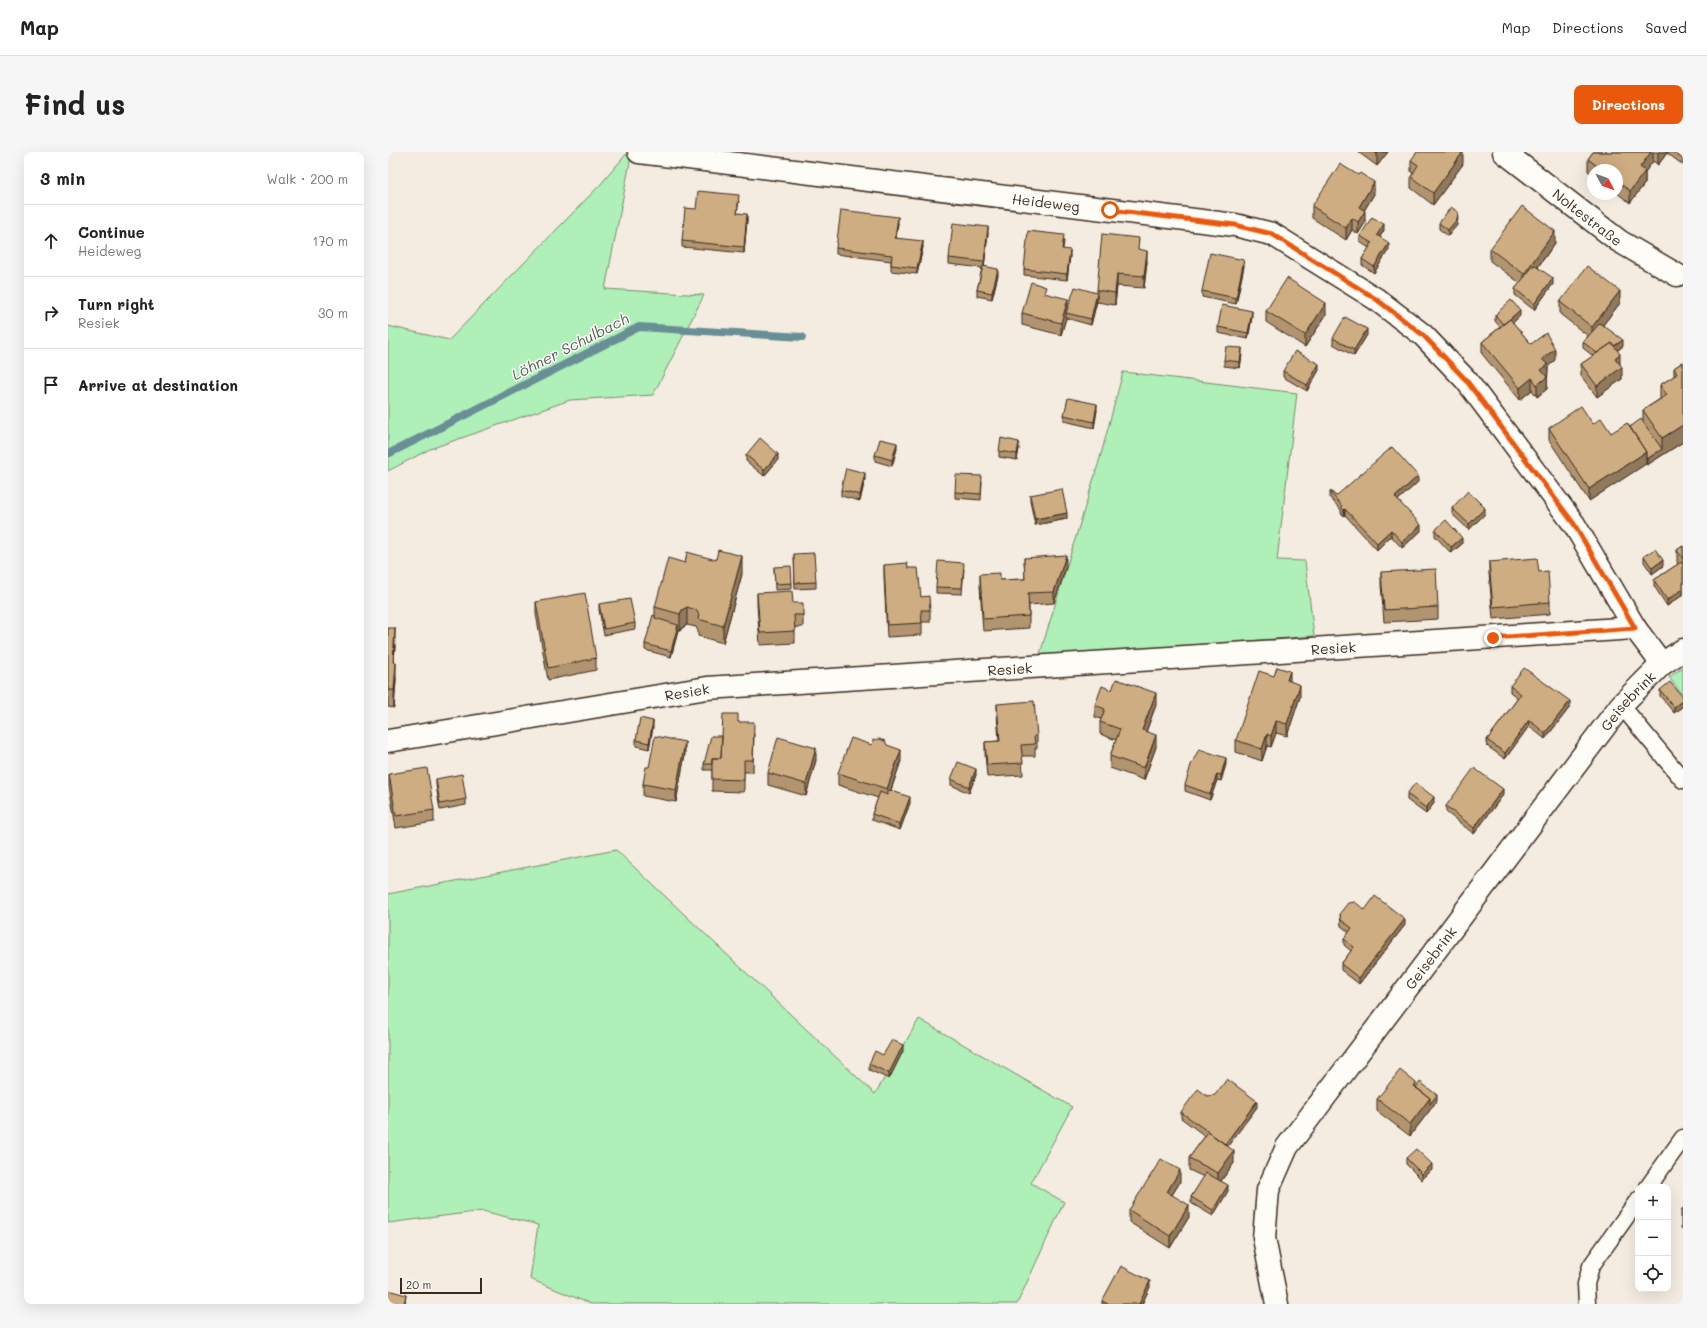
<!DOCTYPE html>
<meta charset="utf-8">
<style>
body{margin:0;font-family:Mali,sans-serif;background:#f6f6f6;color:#222}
.controls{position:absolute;right:12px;bottom:12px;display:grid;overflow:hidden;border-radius:8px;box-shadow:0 4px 16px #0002}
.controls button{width:36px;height:36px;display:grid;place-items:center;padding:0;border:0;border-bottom:1px solid #e0e0e0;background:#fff;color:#222;font:20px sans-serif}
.compass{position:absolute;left:1199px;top:12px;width:36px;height:36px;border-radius:50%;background:#fff;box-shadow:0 4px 16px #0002;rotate:131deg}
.scale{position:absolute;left:12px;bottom:10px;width:82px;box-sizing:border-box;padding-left:4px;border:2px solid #3b2a1e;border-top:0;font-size:11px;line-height:14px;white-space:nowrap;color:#3b2a1e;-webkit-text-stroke:3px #fdfcf7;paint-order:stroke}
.stop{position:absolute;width:12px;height:12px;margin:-9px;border:3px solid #ea580c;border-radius:50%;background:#fff}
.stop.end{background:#ea580c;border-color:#fff;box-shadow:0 1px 4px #0008}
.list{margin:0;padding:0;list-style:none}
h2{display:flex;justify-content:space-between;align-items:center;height:52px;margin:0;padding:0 16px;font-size:17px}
h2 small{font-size:13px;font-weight:400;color:#767676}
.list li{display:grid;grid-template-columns:26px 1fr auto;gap:12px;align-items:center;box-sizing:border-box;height:72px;padding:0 16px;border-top:1px solid #e0e0e0}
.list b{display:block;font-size:15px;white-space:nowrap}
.list p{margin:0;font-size:13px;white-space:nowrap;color:#767676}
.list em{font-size:13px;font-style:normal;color:#767676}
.icon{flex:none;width:22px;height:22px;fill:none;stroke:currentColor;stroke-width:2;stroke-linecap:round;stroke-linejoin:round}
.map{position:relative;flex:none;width:1295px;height:1152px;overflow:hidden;border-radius:8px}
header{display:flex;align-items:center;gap:24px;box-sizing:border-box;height:56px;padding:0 20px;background:#fff;border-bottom:1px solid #e0e0e0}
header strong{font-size:19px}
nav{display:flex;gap:22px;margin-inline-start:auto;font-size:14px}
.intro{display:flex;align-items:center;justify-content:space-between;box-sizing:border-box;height:96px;padding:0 24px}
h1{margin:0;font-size:28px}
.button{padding:10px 18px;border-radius:8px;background:#ea580c;color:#fff;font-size:14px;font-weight:700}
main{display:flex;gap:24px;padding:0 24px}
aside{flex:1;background:#fff;border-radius:8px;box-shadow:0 4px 16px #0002}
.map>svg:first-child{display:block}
.green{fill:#afefb8;stroke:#758c6b}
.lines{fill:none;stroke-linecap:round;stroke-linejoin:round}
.stream{stroke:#688f96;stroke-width:8}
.lane-casing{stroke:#3b2a1e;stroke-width:19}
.street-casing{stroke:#3b2a1e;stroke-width:25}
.lane{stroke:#fdfcf7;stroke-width:16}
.street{stroke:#fdfcf7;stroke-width:22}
.wall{fill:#b29570;stroke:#3b2a1e}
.shaded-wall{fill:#91795b;stroke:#3b2a1e}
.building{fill:#cfad82;stroke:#3b2a1e}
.route{stroke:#ea580c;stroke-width:5}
.labels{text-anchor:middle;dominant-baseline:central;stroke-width:3;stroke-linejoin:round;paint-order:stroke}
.street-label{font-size:14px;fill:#3b2a1e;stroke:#fdfcf7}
.water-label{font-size:15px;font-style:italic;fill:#525d5a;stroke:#fdfcf7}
</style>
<header>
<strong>Map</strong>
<nav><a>Map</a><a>Directions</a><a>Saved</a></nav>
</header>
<div class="intro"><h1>Find us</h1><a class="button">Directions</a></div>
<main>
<aside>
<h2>3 min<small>Walk · 200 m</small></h2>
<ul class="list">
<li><svg class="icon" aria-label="ahead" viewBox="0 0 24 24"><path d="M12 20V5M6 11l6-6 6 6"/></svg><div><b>Continue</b><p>Heideweg</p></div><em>170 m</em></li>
<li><svg class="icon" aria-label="right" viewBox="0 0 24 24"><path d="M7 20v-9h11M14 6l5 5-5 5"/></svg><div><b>Turn right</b><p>Resiek</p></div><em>30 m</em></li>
<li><svg class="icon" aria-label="arrive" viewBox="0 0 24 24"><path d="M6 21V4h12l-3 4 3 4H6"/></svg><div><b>Arrive at destination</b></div></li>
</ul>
</aside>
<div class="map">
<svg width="1295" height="1152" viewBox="0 0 1295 1152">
<rect width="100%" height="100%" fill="#f4ece0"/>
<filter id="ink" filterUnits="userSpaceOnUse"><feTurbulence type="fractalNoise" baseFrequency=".025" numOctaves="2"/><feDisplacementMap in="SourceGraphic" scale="8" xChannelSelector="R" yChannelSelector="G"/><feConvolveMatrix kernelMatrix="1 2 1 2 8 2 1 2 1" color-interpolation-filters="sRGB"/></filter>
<g filter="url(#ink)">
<!-- green -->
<path class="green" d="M 240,0 L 244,0 L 217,137 L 316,143 L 265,243 L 182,248 L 42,297 L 0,319 L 0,174 L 61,188 L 212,33 Z
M 735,220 L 909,241 L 889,408 L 917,409 L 926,484 L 651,505 L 712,306 Z
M 1295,515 L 1295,544 L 1281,525 Z
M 228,698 L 487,942 L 531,867 L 684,955 L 643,1031 L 676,1050 L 629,1152 L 203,1152 L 142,1127 L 150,1073 L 95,1059 L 0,1071 L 0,742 Z"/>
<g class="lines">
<!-- stream -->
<path class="stream" d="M 0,302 L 251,175 L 414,185"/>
<!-- lane casing -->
<g class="lane-casing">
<path id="lane" d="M 1233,553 L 1295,628
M 1260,1035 L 1295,986
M 1199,1152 L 1198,1132 L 1203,1114 L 1250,1048"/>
</g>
<!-- street casing -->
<g class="street-casing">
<g id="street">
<path id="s1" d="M 251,0 L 847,73 L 884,82 L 988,147 L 1035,183 L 1078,228 L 1186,372 L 1247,476 L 1274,512"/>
<path id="s2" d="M 1116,0 L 1231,89 L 1289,123"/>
<path id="s3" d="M 0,589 L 319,536 L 1247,476"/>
<path id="s4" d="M 889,1152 L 876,1086 L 880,1038 L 899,995 L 1233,553 L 1274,512 L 1295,498"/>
</g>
</g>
<!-- lane -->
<use href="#lane" class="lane"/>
<!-- street -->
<use href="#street" class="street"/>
</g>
<!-- wall -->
<path class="wall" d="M 970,0 L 1000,0 L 989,14 Z
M 1205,0 L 1295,0 L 1295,13 L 1279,1 L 1270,13 L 1265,9 L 1257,20 L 1257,31 L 1242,51 L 1229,41 L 1229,18 L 1205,18 L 1205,23 L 1200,19 L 1200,7 Z
M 1023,8 L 1075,12 L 1045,53 L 1023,36 L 1023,25 L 1025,21 L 1023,20 Z
M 986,42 L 976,59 L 977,71 L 970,82 L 964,78 L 958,88 L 924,66 L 924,54 Z
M 351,49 L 349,61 L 359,68 L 356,101 L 294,95 L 294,89 L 308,57 Z
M 1070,66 L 1069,73 L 1060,84 L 1051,77 L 1051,71 Z
M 510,71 L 508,86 L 535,95 L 529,122 L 503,119 L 503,109 L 448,102 L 448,96 Z
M 996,78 L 992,85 L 1001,97 L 986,121 L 974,113 L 974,107 L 981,96 L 972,90 L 972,84 Z
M 600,81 L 596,114 L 610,123 L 604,147 L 589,144 L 589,138 L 594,116 L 561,112 L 561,106 Z
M 676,89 L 675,97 L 682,104 L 679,128 L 636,123 L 636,117 Z
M 1167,91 L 1150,115 L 1165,132 L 1146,158 L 1127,143 L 1127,137 L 1132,131 L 1102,109 L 1102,97 Z
M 751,97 L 759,110 L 756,136 L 729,134 L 727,153 L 709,150 L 709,149 L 703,173 L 678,166 L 673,183 L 634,173 L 634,161 L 658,142 L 680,155 L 709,141 L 709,138 Z
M 856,114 L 848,152 L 814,145 L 814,139 Z
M 1172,150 L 1232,151 L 1215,173 L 1235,194 L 1229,199 L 1234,227 L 1209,245 L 1193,224 L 1193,212 L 1205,204 L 1195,196 L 1195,190 L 1200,184 L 1172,162 Z
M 878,159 L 938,163 L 917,195 L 878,170 Z
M 1107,163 L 1132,164 L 1125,171 L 1143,192 L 1167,208 L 1160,215 L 1159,237 L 1149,245 L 1144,238 L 1132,248 L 1094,202 L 1094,190 L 1112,175 L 1107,169 Z
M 864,165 L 860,187 L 830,181 L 830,175 Z
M 979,183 L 966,204 L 945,192 L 945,186 Z
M 854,202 L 852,216 L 836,214 L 836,208 Z
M 1295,210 L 1295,290 L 1259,313 L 1258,311 L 1201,349 L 1161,288 L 1161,276 L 1205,272 L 1223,281 L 1255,270 L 1255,258 L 1272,247 L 1272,233 L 1286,224 L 1286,216 Z
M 931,218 L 919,239 L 895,225 L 895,219 Z
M 709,258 L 706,276 L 676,269 L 676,263 Z
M 631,296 L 629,308 L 611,305 L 611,299 Z
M 509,297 L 504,314 L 487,309 L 487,303 Z
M 358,303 L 390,308 L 376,324 L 358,309 Z
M 477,327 L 472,349 L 453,344 L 453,338 Z
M 594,330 L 593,348 L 567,346 L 567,340 Z
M 1030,330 L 1010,348 L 1033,379 L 1014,396 L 1003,384 L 989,398 L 957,363 L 956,364 L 953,361 L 953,358 L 942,346 L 942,340 L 948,344 Z
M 642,343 L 679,367 L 647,373 L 642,349 Z
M 1064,356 L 1097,362 L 1081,378 L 1064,362 Z
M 1047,378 L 1074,392 L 1063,401 L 1047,384 Z
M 1295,394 L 1295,443 L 1279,454 L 1266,434 L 1266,428 L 1290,412 L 1289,410 L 1289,398 Z
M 406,402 L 428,430 L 428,436 L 407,437 Z
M 1256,404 L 1275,414 L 1264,422 L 1256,410 Z
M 636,406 L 678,415 L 666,451 L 641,453 L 641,476 L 595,479 L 592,434 L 592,422 L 612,428 L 637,427 Z
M 1101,410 L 1151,420 L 1162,450 L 1162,462 L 1105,467 L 1101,422 Z
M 297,411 L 354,422 L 335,491 L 310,484 L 310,479 L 308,475 L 299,473 L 294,476 L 292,479 L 290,479 L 283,505 L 257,498 L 257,492 L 267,464 L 267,455 Z
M 496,413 L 520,416 L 533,445 L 542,458 L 542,470 L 534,470 L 534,483 L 499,485 L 496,425 Z
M 386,415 L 404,431 L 404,437 L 387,438 Z
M 576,417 L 574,442 L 548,441 L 548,435 Z
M 993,420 L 1050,455 L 1050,467 L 996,470 L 993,432 Z
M 369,441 L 405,451 L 415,463 L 415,475 L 407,475 L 407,491 L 372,493 L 369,453 Z
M 148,450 L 208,506 L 208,518 L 160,528 L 148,462 Z
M 211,452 L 247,471 L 247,477 L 216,483 L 211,458 Z
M 0,476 L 7,494 L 6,510 L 8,528 L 6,556 L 0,555 Z
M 902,529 L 912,545 L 899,584 L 888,581 L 883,595 L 879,594 L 874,609 L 848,600 L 848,588 Z
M 1122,534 L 1182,555 L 1157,587 L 1141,574 L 1117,607 L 1099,594 L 1099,588 L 1130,546 L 1122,540 Z
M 1272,538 L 1295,545 L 1295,554 L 1286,561 L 1272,544 Z
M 609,552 L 649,584 L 649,596 L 647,596 L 647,604 L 634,604 L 635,623 L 599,625 L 597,602 L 597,590 L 611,589 L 609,563 Z
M 707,553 L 768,553 L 758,580 L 768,595 L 756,628 L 722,616 L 722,604 L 728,588 L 712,582 L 712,570 L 713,567 L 707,565 Z
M 350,570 L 366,582 L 365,620 L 356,620 L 356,640 L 324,639 L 324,618 L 316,618 L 316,612 L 334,584 Z
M 265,575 L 261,597 L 248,594 L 248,588 Z
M 484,593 L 499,593 L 513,609 L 503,638 L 522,651 L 512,678 L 484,668 L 484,662 L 490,646 L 450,633 L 450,621 Z
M 297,602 L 288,650 L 255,644 L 255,632 L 261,615 Z
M 428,608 L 418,644 L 380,633 L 380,621 Z
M 838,612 L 833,629 L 829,628 L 822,648 L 797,639 L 797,633 Z
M 1,622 L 46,658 L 46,670 L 8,676 L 1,634 Z
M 588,623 L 581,641 L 563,633 L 563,627 Z
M 48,627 L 78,647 L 78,653 L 52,658 L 48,633 Z
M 1019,642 L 1046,651 L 1038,662 L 1019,648 Z
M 1115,643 L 1086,682 L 1058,660 L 1058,654 Z
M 977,758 L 1017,773 L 971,832 L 953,818 L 953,812 L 963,799 L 956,793 L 956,787 L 961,780 L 953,774 L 952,761 Z
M 515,899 L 501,927 L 481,918 L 481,912 Z
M 1028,931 L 1028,936 L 1049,949 L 1022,984 L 989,959 L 989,947 Z
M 819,944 L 869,955 L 839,995 L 846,1011 L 833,1029 L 840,1039 L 825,1064 L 803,1051 L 803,1045 L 816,1025 L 801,1018 L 801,1006 L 817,984 L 793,966 L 793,960 Z
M 1018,1006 L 1044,1018 L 1034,1028 L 1018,1012 Z
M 792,1030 L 784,1043 L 801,1065 L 782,1096 L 741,1070 L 741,1058 Z
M 1295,1056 L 1295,1077 L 1293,1076 L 1293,1058 Z
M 762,1135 L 754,1152 L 714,1152 L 714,1149 Z"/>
<!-- shaded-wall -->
<path class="shaded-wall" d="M 991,0 L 1000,0 L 989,14 L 989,2 Z
M 1075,0 L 1075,12 L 1045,53 L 1045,41 Z
M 1263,0 L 1265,0 L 1265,9 L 1257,20 L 1257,31 L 1242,51 L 1242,39 L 1252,15 Z
M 1271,0 L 1279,0 L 1279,1 L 1270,13 L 1270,1 Z
M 986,30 L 986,42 L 971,67 L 971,55 Z
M 977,59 L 977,71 L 970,82 L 970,70 Z
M 1070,60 L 1069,73 L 1060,84 L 1060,78 Z
M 359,62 L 359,68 L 356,101 L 356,95 Z
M 510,65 L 510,71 L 507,92 L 507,86 Z
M 964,66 L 964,78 L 958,88 L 958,76 Z
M 996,72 L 996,78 L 989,89 L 989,83 Z
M 600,75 L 600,81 L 596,116 L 596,110 Z
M 1167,79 L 1167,91 L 1136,134 L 1136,122 Z
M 535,89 L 535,95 L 529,122 L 529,116 Z
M 1001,91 L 1001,97 L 986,121 L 986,115 Z
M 682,98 L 682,104 L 679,128 L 679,122 Z
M 759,99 L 759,110 L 756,136 L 756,124 Z
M 856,108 L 856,114 L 848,152 L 848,146 Z
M 610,117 L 610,123 L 604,147 L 604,141 Z
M 729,122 L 729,134 L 727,153 L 727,141 Z
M 1165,126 L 1165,132 L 1146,158 L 1146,152 Z
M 1232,139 L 1232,151 L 1204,187 L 1204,175 Z
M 709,143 L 709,149 L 703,173 L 703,167 Z
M 680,147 L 680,159 L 678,161 L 678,166 L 673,183 L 673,171 Z
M 938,151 L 938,163 L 917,195 L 917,183 Z
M 1132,158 L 1132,164 L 1116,179 L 1116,173 Z
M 864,159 L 864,165 L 860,187 L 860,181 Z
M 979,177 L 979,183 L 966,204 L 966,198 Z
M 1235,188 L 1235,194 L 1213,210 L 1213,204 Z
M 854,196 L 854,202 L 852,216 L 852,210 Z
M 1167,197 L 1167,208 L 1160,215 L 1159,237 L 1149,245 L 1149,233 L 1153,218 L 1154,207 Z
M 1232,202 L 1232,214 L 1227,206 Z
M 931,212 L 931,218 L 919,239 L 919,233 Z
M 1234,215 L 1234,227 L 1209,245 L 1209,234 Z
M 1144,226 L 1144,238 L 1132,248 L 1132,236 Z
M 709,252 L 709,258 L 706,276 L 706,270 Z
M 1295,273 L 1295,290 L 1259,313 L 1259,307 L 1274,297 L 1274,286 Z
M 631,290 L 631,296 L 629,308 L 629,302 Z
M 509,291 L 509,297 L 504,314 L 504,308 Z
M 1258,300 L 1258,312 L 1201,349 L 1201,337 Z
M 390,302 L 390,308 L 376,324 L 376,318 Z
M 477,321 L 477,327 L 472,349 L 472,343 Z
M 1030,324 L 1030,330 L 1007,351 L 1007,345 Z
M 1097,356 L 1097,362 L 1081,378 L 1081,372 Z
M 957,357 L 957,363 L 956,364 L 956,358 Z
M 679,361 L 679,367 L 647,373 L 647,367 Z
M 1033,373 L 1033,379 L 1014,396 L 1014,390 Z
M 1003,378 L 1003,384 L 989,398 L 989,391 Z
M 1074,386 L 1074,392 L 1063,401 L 1063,395 Z
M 678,403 L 678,415 L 666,451 L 666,440 Z
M 354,404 L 354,422 L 335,491 L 335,474 Z
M 1275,408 L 1275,414 L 1264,422 L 1264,416 Z
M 1295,437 L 1295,443 L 1279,454 L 1279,448 Z
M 299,455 L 299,473 L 294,476 L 292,479 L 292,462 L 294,458 Z
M 290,473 L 290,479 L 283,505 L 283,499 Z
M 7,476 L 7,494 L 5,528 L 5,510 Z
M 8,511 L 8,528 L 6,556 L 6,538 Z
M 902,519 L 902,531 L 899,528 Z
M 912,533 L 912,545 L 899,584 L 899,572 Z
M 768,541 L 768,553 L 754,590 L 754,578 Z
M 1295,548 L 1295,554 L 1286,561 L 1286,555 Z
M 1182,549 L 1182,555 L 1157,587 L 1157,581 Z
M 1141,568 L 1141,574 L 1117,607 L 1117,601 Z
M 265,569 L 265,575 L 261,597 L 261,591 Z
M 888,569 L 888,581 L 883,595 L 883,584 Z
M 879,582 L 879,594 L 874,609 L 874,597 Z
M 768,583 L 768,595 L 756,628 L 756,616 Z
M 297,590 L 297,602 L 288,650 L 288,638 Z
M 428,596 L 428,608 L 418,644 L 418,632 Z
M 513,598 L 513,609 L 499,649 L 499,637 Z
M 838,606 L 838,612 L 833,629 L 833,623 Z
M 588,617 L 588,623 L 581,641 L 581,635 Z
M 829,622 L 829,628 L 822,648 L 822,642 Z
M 1115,637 L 1115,643 L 1086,682 L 1086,676 Z
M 522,645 L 522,651 L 512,678 L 512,672 Z
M 1046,645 L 1046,651 L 1038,662 L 1038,656 Z
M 1017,767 L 1017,773 L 971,832 L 971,826 Z
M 515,893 L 515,899 L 501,927 L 501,921 Z
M 1049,943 L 1049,949 L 1022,984 L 1022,972 L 1042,946 Z
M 869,949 L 869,955 L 837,998 L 837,992 Z
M 846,999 L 846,1011 L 830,1033 L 830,1021 Z
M 1044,1012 L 1044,1018 L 1034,1028 L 1034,1022 Z
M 792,1018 L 792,1030 L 779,1051 L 779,1040 Z
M 840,1033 L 840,1039 L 825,1064 L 825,1058 Z
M 801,1053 L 801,1065 L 782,1096 L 782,1084 Z
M 762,1129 L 762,1135 L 754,1152 L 751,1152 Z
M 18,1143 L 17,1152 L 16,1152 Z"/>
<!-- building -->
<path class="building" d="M 986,0 L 991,0 L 989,2 Z
M 1029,0 L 1075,0 L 1045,41 L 1023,25 L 1030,13 L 1023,8 Z
M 1205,0 L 1263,0 L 1252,15 L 1257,19 L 1242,39 L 1229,29 L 1229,18 L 1214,18 L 1200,7 Z
M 1285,0 L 1295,0 L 1295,7 Z
M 952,12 L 970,23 L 972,21 L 986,30 L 971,55 L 977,59 L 970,70 L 964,66 L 958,76 L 924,54 Z
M 310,39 L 351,43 L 349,61 L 359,62 L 356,95 L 294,89 L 297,56 L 308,57 Z
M 1134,54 L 1167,79 L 1136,122 L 1102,97 Z
M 1063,55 L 1070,60 L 1069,67 L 1060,78 L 1051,71 Z
M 453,58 L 510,65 L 507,86 L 535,89 L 529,116 L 503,113 L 504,103 L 448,96 Z
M 984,65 L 996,72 L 989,83 L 1001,91 L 986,115 L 974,107 L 984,91 L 972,84 Z
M 565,71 L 600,75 L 596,110 L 561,106 Z
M 640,79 L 676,83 L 674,97 L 682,98 L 679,122 L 636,117 Z
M 714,82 L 751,86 L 750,97 L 759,99 L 756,124 L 729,122 L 727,141 L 709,138 Z
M 822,101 L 856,108 L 848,146 L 814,139 Z
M 1146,113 L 1165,126 L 1146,152 L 1127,137 Z
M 595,114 L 610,117 L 604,141 L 589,138 Z
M 1199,114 L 1232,139 L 1204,175 L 1172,150 Z
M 899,126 L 938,151 L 917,183 L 878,159 Z
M 643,130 L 658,135 L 656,141 L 680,147 L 673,171 L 634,161 Z
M 687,135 L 709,141 L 703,167 L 678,161 Z
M 1123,148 L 1132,158 L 1122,167 L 1115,172 L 1107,163 Z
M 834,153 L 864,159 L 860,181 L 830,175 Z
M 957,165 L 979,177 L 966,198 L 945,186 Z
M 1122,167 L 1143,192 L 1158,181 L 1167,197 L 1154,207 L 1160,213 L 1153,218 L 1159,225 L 1149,233 L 1144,226 L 1132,236 L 1094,190 Z
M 1212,171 L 1235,188 L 1226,194 L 1224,191 L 1209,201 L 1195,190 Z
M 1224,191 L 1232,202 L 1227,206 L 1234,215 L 1209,234 L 1193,212 Z
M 838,195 L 854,196 L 852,210 L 836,208 Z
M 907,199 L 931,212 L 919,233 L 895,219 Z
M 1295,210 L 1295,273 L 1274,286 L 1255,258 L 1279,243 L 1272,233 L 1289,222 L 1286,216 Z
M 680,246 L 709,252 L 706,270 L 676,263 Z
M 1193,254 L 1205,272 L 1213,266 L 1223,281 L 1239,271 L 1258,300 L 1201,337 L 1161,276 Z
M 1253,267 L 1274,297 L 1259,307 L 1258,305 L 1258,300 L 1242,275 Z
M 372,286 L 390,302 L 376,318 L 358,303 Z
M 613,286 L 631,290 L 629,302 L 611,299 Z
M 492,287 L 509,291 L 504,308 L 487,303 Z
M 1004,295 L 1030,324 L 1007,345 L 1033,373 L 1014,390 L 1003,378 L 989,391 L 957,357 L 956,358 L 953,355 L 954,354 L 942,340 L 943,339 L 948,344 Z
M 458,316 L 477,321 L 472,343 L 453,338 Z
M 568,323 L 594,324 L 593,342 L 567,340 Z
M 674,337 L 679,361 L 647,367 L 642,343 Z
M 1080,339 L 1097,356 L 1081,372 L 1064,356 Z
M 1058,368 L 1074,386 L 1063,395 L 1047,378 Z
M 1295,394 L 1295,407 L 1289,398 Z
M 1267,397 L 1275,408 L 1264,416 L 1256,404 Z
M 330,398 L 354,404 L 335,474 L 310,467 L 311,463 L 308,458 L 299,455 L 294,458 L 292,462 L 267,455 L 280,406 L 297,411 L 299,400 L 328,408 Z
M 426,401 L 428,430 L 407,431 L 406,402 Z
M 678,403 L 666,440 L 640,441 L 641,464 L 595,467 L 592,422 L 612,421 L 612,428 L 637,427 L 636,406 Z
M 1149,406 L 1151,420 L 1160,419 L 1162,450 L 1105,455 L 1101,410 Z
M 550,409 L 576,411 L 574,436 L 548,435 Z
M 1293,410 L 1295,413 L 1295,437 L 1279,448 L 1266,428 Z
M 519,411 L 520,416 L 530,416 L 533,445 L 541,444 L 542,458 L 533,458 L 534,471 L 499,473 L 496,413 Z
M 403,414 L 404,431 L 387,432 L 386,415 Z
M 1048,417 L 1050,455 L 996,458 L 993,420 Z
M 404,439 L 405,451 L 415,451 L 415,463 L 406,463 L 407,479 L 372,481 L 369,441 Z
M 197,441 L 208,506 L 160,516 L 148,450 Z
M 242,447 L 247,471 L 216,477 L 211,452 Z
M 265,463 L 267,464 L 267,466 L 290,473 L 283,499 L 257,492 Z
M 0,476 L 7,476 L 5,510 L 8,511 L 6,538 L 0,538 Z
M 889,515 L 902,519 L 899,528 L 912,533 L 899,572 L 888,569 L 883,584 L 879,582 L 874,597 L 848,588 L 871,519 L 886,524 Z
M 1136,516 L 1182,549 L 1157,581 L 1141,568 L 1117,601 L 1099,588 L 1133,542 L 1122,534 Z
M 728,527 L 768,541 L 754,578 L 768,583 L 756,616 L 722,604 L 732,577 L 712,570 L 717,557 L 707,553 L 714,534 L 724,538 Z
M 1282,530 L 1295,545 L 1295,548 L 1286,555 L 1272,538 Z
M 646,549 L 649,584 L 646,584 L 647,592 L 633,593 L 635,611 L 599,613 L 597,590 L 612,589 L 609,552 Z
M 335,562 L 350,562 L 350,570 L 366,570 L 365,608 L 356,608 L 356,628 L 324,627 L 324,606 L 333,606 Z
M 252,566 L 265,569 L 261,591 L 248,588 Z
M 267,584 L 297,590 L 288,638 L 255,632 L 258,615 L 261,615 Z
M 323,584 L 334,584 L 333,606 L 324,606 L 324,612 L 316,612 Z
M 390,585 L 428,596 L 418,632 L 380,621 Z
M 463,586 L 484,593 L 485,588 L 491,587 L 497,589 L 499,593 L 513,598 L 499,637 L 450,621 Z
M 811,597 L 838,606 L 833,623 L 829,622 L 822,642 L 797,633 L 803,613 Z
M 570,610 L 588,617 L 581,635 L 563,627 Z
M 39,616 L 46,658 L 8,664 L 1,622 Z
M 1086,616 L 1115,637 L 1086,676 L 1058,654 Z
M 74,622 L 78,647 L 52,652 L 48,627 Z
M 1027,631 L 1046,645 L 1038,656 L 1019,642 Z
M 501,638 L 522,645 L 512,672 L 484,662 L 492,640 L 499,643 Z
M 987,744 L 1017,767 L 971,826 L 953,812 L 966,795 L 956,787 L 964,776 L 953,768 L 952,761 L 960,751 L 967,750 L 977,758 Z
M 504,888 L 515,893 L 501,921 L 481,912 L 487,899 L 495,903 Z
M 1012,918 L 1028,931 L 1026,934 L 1042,946 L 1022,972 L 989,947 Z
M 839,927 L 869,949 L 837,992 L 793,960 L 810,937 L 819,944 L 827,943 Z
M 1032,930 L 1049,943 L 1042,952 L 1042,946 L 1028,936 Z
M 820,980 L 846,999 L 830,1021 L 801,1006 Z
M 1028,997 L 1044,1012 L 1034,1022 L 1018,1006 Z
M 773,1007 L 792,1018 L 779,1040 L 801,1053 L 782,1084 L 741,1058 Z
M 818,1021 L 840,1033 L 825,1058 L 803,1045 Z
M 733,1114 L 762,1129 L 751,1152 L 720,1152 L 714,1149 Z
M 0,1138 L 18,1143 L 16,1152 L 0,1152 Z"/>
</g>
<g class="lines" filter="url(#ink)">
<!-- route -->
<path class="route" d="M 722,58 L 847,73 L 884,82 L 988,147 L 1035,183 L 1078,228 L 1186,372 L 1247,476 L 1105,486"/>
</g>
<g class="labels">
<!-- street labels -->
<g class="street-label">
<text stroke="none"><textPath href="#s1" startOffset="410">Heideweg</textPath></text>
<text stroke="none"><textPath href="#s2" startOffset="106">Noltestraße</textPath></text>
<text stroke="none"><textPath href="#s3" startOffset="951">Resiek</textPath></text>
<text stroke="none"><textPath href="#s3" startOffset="627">Resiek</textPath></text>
<text stroke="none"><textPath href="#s3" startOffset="303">Resiek</textPath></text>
<text stroke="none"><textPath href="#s4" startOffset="724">Geisebrink</textPath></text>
<text stroke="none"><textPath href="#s4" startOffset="400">Geisebrink</textPath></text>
</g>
<!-- water labels -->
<g class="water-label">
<text transform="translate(182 194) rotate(-27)">Löhner Schulbach</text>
</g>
</g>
</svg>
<div class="controls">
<button>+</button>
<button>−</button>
<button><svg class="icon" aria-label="locate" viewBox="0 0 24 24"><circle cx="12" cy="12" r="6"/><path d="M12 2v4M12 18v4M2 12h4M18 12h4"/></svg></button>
</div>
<svg class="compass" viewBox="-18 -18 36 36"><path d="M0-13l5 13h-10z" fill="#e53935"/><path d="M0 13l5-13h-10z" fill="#767676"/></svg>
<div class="scale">20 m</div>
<div class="stop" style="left:722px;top:58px"></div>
<div class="stop end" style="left:1105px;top:486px"></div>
</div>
</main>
